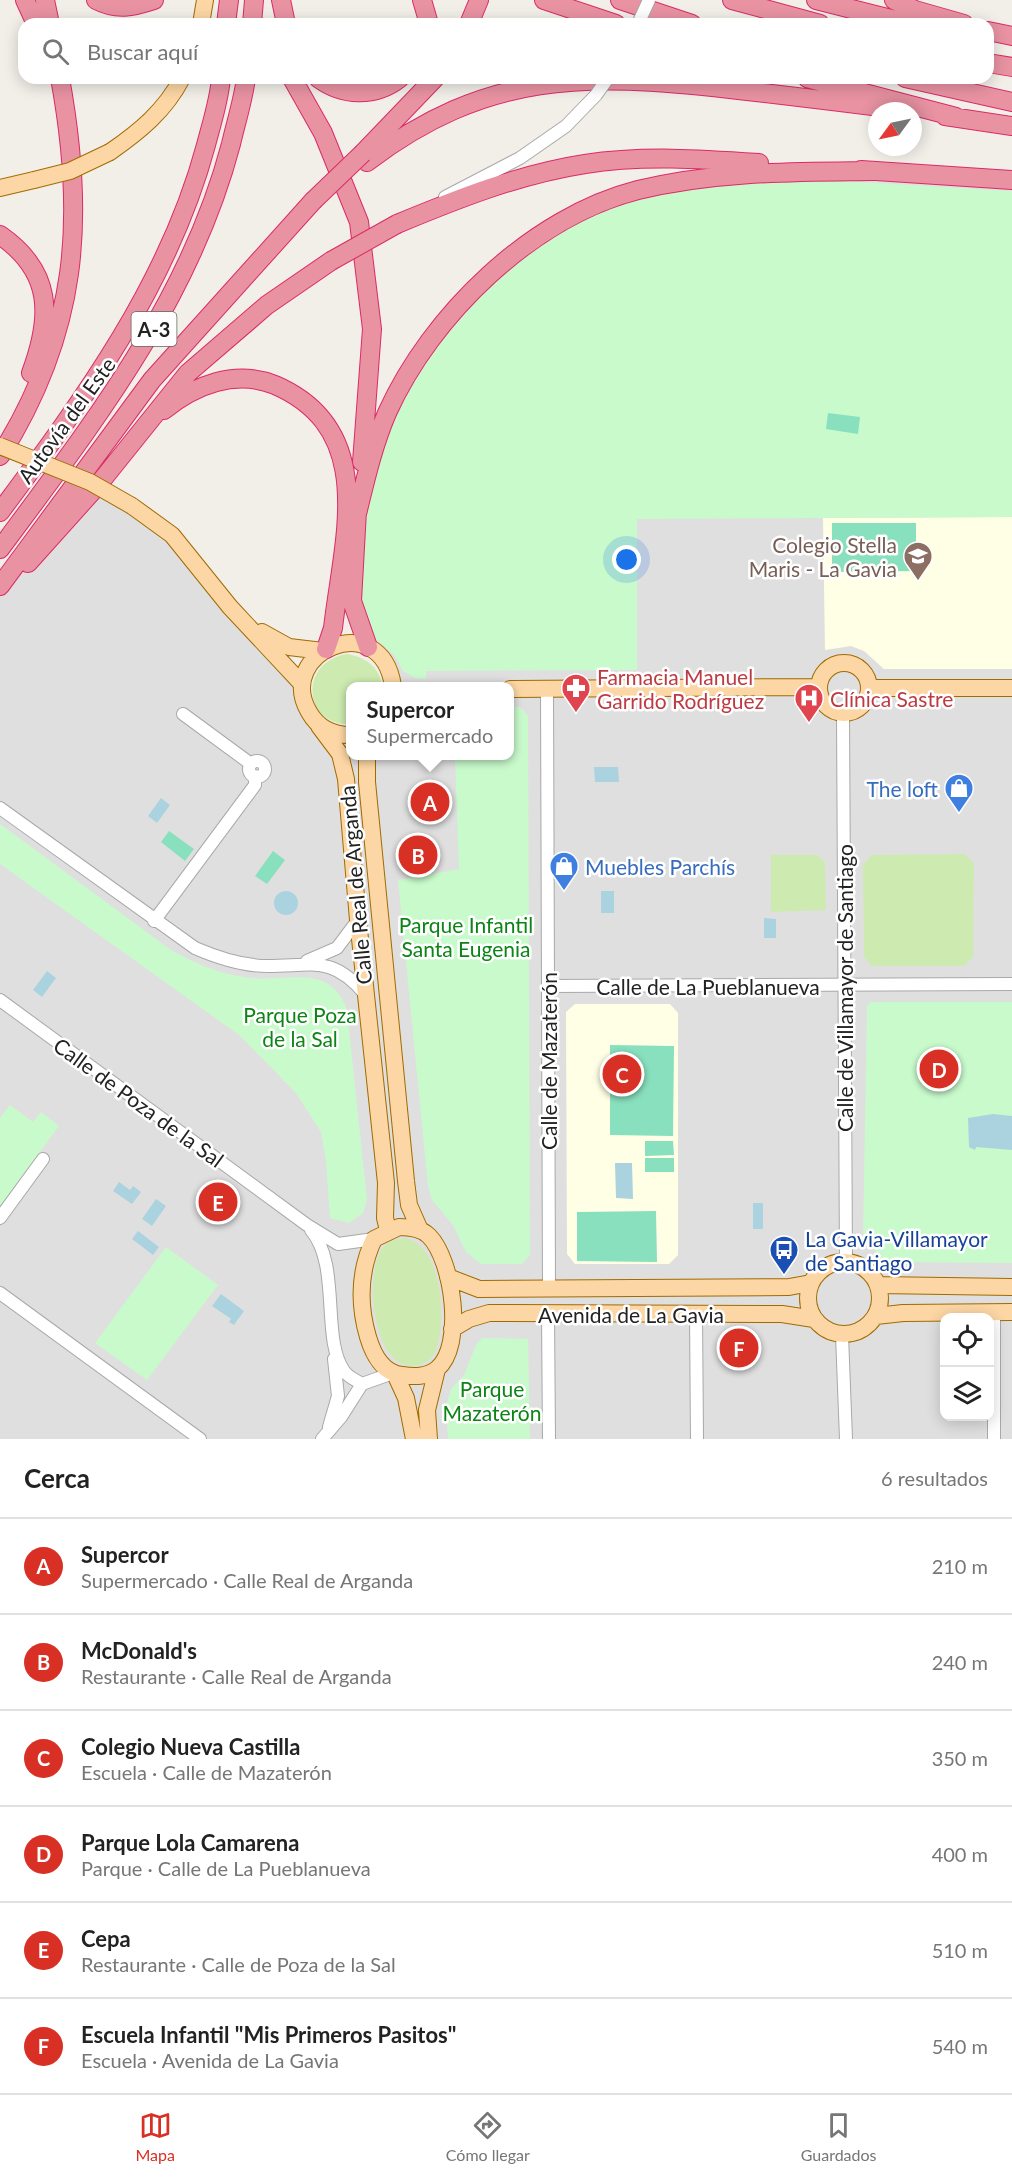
<!DOCTYPE html>
<html lang="es">
<meta charset="utf-8">
<style>
body{margin:0;font-family:Lato,sans-serif;background:#f6f6f6;color:#222}
.controls{position:absolute;right:18px;bottom:18px;display:grid;overflow:hidden;border-radius:12px;box-shadow:0 3px 15px #0003}
.controls button{width:54px;height:54px;display:grid;place-items:center;padding:0;border:0;border-bottom:2px solid #e0e0e0;background:#fff;color:#222;font:30px sans-serif}
.compass{position:absolute;left:868px;top:102px;width:54px;height:54px;border-radius:50%;background:#fff;box-shadow:0 3px 15px #0003;rotate:237deg}
.you{position:absolute;left:627px;top:560px;width:21px;height:21px;margin:-15px;border:4px solid #fff;border-radius:50%;background:#1a73e8;box-shadow:0 0 0 9px #1a73e833}
.badge{display:grid;place-items:center;width:39px;height:39px;border-radius:50%;background:#d93025;color:#fff;font-size:20px;font-weight:700}
.pin{position:absolute;translate:-50% -50%;border:3px solid #fff;box-shadow:0 2px 6px #0006}
.popup{position:absolute;left:346px;top:682px;width:168px;height:78px;box-sizing:border-box;display:grid;place-content:center;border-radius:12px;background:#fff;filter:drop-shadow(0 2px 4px #0005);font-size:20px;white-space:nowrap;color:#767676}
.popup b{font-size:22px;color:#222}
.popup::after{content:'';position:absolute;left:50%;top:100%;margin-left:-12px;border:12px solid transparent;border-top-color:#fff}
.list{margin:0;padding:0;list-style:none}
h2{display:flex;justify-content:space-between;align-items:center;height:78px;margin:0;padding:0 24px;font-size:26px}
h2 small{font-size:20px;font-weight:400;color:#767676}
.list li{display:grid;grid-template-columns:39px 1fr auto;gap:18px;align-items:center;box-sizing:border-box;height:96px;padding:0 24px;border-top:2px solid #e0e0e0}
.list b{display:block;font-size:22px;white-space:nowrap}
.list p{margin:0;font-size:20px;white-space:nowrap;color:#767676}
.list em{font-size:20px;font-style:normal;color:#767676}
.icon{flex:none;width:33px;height:33px;fill:none;stroke:currentColor;stroke-width:2;stroke-linecap:round;stroke-linejoin:round}
.map{position:relative;flex:none;width:1012px;height:1439px;overflow:hidden}
.search{position:absolute;background:#fff;box-shadow:0 3px 15px #0003;left:18px;right:18px;top:18px;height:66px;display:flex;align-items:center;gap:15px;box-sizing:border-box;padding:0 21px;border-radius:18px;color:#767676;font-size:22px}
.sheet{height:654px;background:#fff}
nav{display:flex;justify-content:space-around;align-items:center;box-sizing:border-box;height:84px;border-top:2px solid #e0e0e0;background:#fff;font-size:16px;color:#767676}
nav a{display:grid;justify-items:center;gap:3px}
nav .on{color:#d93025}
.map>svg:first-child{display:block}
.residential{fill:#e0dfdf;fill-rule:evenodd}
.education{fill:#ffffe5}
.grass{fill:#cdebb0}
.park{fill:#c8facc}
.pitch{fill:#88e0be}
.water{fill:#aad3df}
.lines{fill:none;stroke-linecap:round;stroke-linejoin:round}
.minor-casing{stroke:#a9a9a9;stroke-width:14}
.major-casing{stroke:#a06b00;stroke-width:18}
.highway-casing{stroke:#dc2a67;stroke-width:20}
.minor{stroke:#fff;stroke-width:12}
.major{stroke:#fcd6a4;stroke-width:16}
.highway{stroke:#e892a2;stroke-width:18}
.minor-bridge-casing{stroke:#a9a9a9;stroke-width:14;stroke-linecap:butt}
.major-bridge-casing{stroke:#a06b00;stroke-width:18;stroke-linecap:butt}
.highway-bridge-casing{stroke:#dc2a67;stroke-width:20;stroke-linecap:butt}
.minor-bridge{stroke:#fff;stroke-width:12}
.major-bridge{stroke:#fcd6a4;stroke-width:16}
.highway-bridge{stroke:#e892a2;stroke-width:18}
.labels{text-anchor:middle;dominant-baseline:central;stroke-width:5;stroke-linejoin:round;paint-order:stroke}
.shield{fill:#fff;stroke:#646464;stroke-width:1.5}
.shield-label{font-size:20px;font-weight:bold;fill:#222}
.street-label{font-size:21px;fill:#222;stroke:#fff}
.education-label{font-size:21px;fill:#785e54;stroke:#fff;text-anchor:end}
.health-label{font-size:21px;fill:#be3a42;stroke:#fff;text-anchor:start}
.shop-label{font-size:21px;fill:#366cbe;stroke:#fff;text-anchor:end}
.park-label{font-size:21px;fill:#0c8416;stroke:#fff}
.transit-label{font-size:21px;fill:#164399;stroke:#fff;text-anchor:start}
</style>
<div class="map">
<svg width="1012" height="1439" viewBox="0 0 1012 1439">
<rect width="100%" height="100%" fill="#f2efe9"/>
<!-- residential -->
<path class="residential" d="M 696,178 L 1012,180 L 1012,1439 L 0,1439 L 0,594 L 98,485 L 154,520 L 277,655 L 312,719 L 350,735 L 350,756 L 510,756 L 510,686 L 393,686 L 368,647 L 387,414 L 467,296 L 586,210 ZM 944,1318 L 990,1318 L 990,1416 L 944,1416 Z"/>
<!-- education -->
<path class="education" d="M 1012,517 L 1012,669 L 884,669 L 864,651 L 851,646 L 825,650 L 823,518 Z
M 575,1004 L 670,1004 L 678,1013 L 678,1255 L 669,1264 L 575,1264 L 567,1254 L 566,1012 Z"/>
<!-- grass -->
<path class="grass" d="M 347,654 C 365,657 380,667 382,686 L 350,686 L 350,724 C 303,726 298,662 347,654 Z
M 965,854 L 974,863 L 973,957 L 964,966 L 872,966 L 864,957 L 863,865 L 872,855 Z
M 771,855 L 817,855 L 825,862 L 826,910 L 771,912 Z
M 406,1238 C 442,1248 445,1313 438,1344 C 436,1353 431,1361 422,1364 C 373,1382 361,1269 385,1245 C 391,1239 399,1239 406,1238 Z"/>
<!-- park -->
<path class="park" d="M 777,177 L 1012,191 L 1012,517 L 637,519 L 637,670 L 426,671 L 426,679 L 415,678 L 403,671 L 395,656 L 368,632 L 360,618 C 362,583 358,544 365,509 C 391,374 503,237 638,198 C 683,185 731,182 777,177 Z
M 510,707 L 520,707 L 528,716 L 530,1255 L 522,1264 L 481,1264 L 466,1252 L 453,1225 L 432,1200 L 428,1186 L 398,880 L 459,869 L 455,756 L 510,756 Z
M 0,824 L 171,950 C 195,963 217,973 244,977 C 284,984 330,960 347,1010 L 367,1200 L 363,1213 L 349,1223 L 330,1218 L 326,1161 L 321,1132 L 296,1093 L 239,1035 L 0,864 Z
M 871,1002 L 1012,1002 L 1012,1263 L 886,1262 L 863,1239 L 867,1006 Z
M 10,1105 L 33,1122 L 41,1112 L 59,1126 L 0,1206 L 0,1118 Z
M 166,1247 L 218,1285 L 147,1380 L 95,1343 Z
M 482,1338 L 528,1339 L 530,1439 L 448,1439 L 446,1406 L 451,1389 L 464,1375 L 476,1345 Z"/>
<!-- pitch -->
<path class="pitch" d="M 828,413 L 860,417 L 858,434 L 826,429 Z
M 832,523 L 916,523 L 916,571 L 832,572 Z
M 169,831 L 194,849 L 185,861 L 161,842 Z
M 273,851 L 285,860 L 267,884 L 255,876 Z
M 610,1045 L 674,1046 L 673,1136 L 610,1135 Z
M 645,1141 L 673,1141 L 674,1155 L 645,1156 Z
M 645,1158 L 674,1158 L 674,1172 L 645,1172 Z
M 656,1211 L 657,1262 L 577,1261 L 577,1212 Z"/>
<!-- water -->
<path class="water" d="M 594,767 L 618,767 L 619,782 L 595,782 Z
M 161,798 L 170,805 L 157,823 L 148,816 Z
M 601,891 L 614,891 L 614,913 L 601,913 Z
M274 903a12 12 0 1 1 24 0a12 12 0 1 1-24 0Z
M 764,918 L 776,919 L 776,938 L 764,938 Z
M 47,971 L 56,978 L 42,997 L 33,990 Z
M 993,1114 L 1012,1116 L 1012,1150 L 976,1147 L 975,1150 L 969,1147 L 968,1118 Z
M 615,1163 L 632,1163 L 633,1199 L 616,1198 Z
M 119,1182 L 130,1190 L 133,1186 L 141,1192 L 132,1204 L 113,1191 Z
M 156,1199 L 166,1206 L 152,1226 L 142,1219 Z
M 753,1203 L 763,1203 L 763,1229 L 753,1229 Z
M 138,1231 L 159,1247 L 153,1255 L 132,1239 Z
M 221,1294 L 244,1311 L 234,1325 L 229,1322 L 231,1319 L 212,1306 Z"/>
<g class="lines">
<!-- minor casing -->
<g class="minor-casing">
<path id="minor" d="M 445,197 L 520,158 L 566,126 L 596,95
M 547,689 L 549,1288
M 183,714 L 251,764
M 843,714 L 846,1262
M249 769a8 8 0 1 1 16 0a8 8 0 1 1-16 0Z
M 0,808 L 195,948 C 218,958 242,966 268,966 C 313,966 332,955 365,994
M 154,921 L 255,785 L 255,776
M 307,961 L 337,948 L 358,920
M 548,986 L 1012,984
M 0,1000 L 307,1225 L 338,1244 L 374,1239
M 0,1218 L 43,1159
M 311,1230 C 341,1265 321,1339 344,1371 C 349,1378 356,1380 362,1384
M 0,1293 L 200,1439
M 994,1312 L 994,1439
M 696,1313 L 697,1439
M 548,1314 L 549,1439
M 842,1335 L 846,1439
M 329,1427 L 338,1396 L 334,1359
M 322,1439 L 341,1417 L 362,1384 L 393,1373"/>
</g>
<!-- major casing -->
<g class="major-casing">
<path id="major" d="M 201,24 L 205,0
M 110,152 C 139,132 165,111 182,78
M 0,188 L 34,180
M 132,506 L 172,535 L 230,607 L 302,684
M 262,632 L 289,647 L 323,651
M819 688a25 25 0 1 1 50 0a25 25 0 1 1-50 0Z
M 869,688 L 1012,688
M 510,689 L 818,687
M 319,726 L 340,754 L 346,779 L 358,920 L 386,1183 L 385,1218 L 388,1230
M 350,735 C 332,735 318,728 309,712 C 274,652 381,606 393,686
M 367,756 L 367,782 L 406,1181 L 409,1205 L 420,1230
M 399,1227 C 410,1227 421,1228 429,1236 C 453,1260 465,1346 437,1369 C 426,1377 415,1377 402,1375 C 383,1373 373,1354 368,1337 C 358,1303 359,1271 374,1239 Z
M808 1298a36 36 0 1 1 72 0a36 36 0 1 1-72 0Z
M 448,1277 L 479,1289 L 789,1287 L 811,1283
M 878,1285 L 1012,1287
M 876,1316 L 903,1313 L 1012,1312
M 452,1329 L 469,1319 L 489,1313 L 782,1314 L 814,1319
M 395,1374 L 406,1398 L 414,1439
M 429,1439 L 427,1410 L 437,1369"/>
</g>
<!-- highway casing -->
<g class="highway-casing">
<path id="highway" d="M 25,0 L 36,24
M 45,0 L 50,24
M 96,0 C 117,11 133,7 154,0
M 281,0 L 286,24
M 422,0 L 429,24
M 544,0 L 616,24
M 620,0 L 692,24
M 732,0 L 820,24
M 816,0 L 911,24
M 894,0 L 915,10 L 964,24
M 226,24 L 229,0
M 252,24 L 254,0
M 469,24 L 479,0
M 988,31 L 1012,36
M 988,63 L 1012,67
M 292,78 L 323,133 L 359,222 L 372,329 L 362,462
M 318,78 C 342,96 375,98 400,78
M 807,78 L 956,117
M 905,78 L 1012,102
M 945,116 L 1012,126
M 363,153 L 435,78
M 367,162 C 487,71 586,73 730,89 C 790,96 850,103 910,111
M 861,170 L 1012,180
M 397,224 C 457,199 520,174 585,164 C 642,155 701,159 759,163
M 0,235 C 53,272 52,316 31,373
M 164,410 C 195,385 235,369 275,385 C 379,430 343,539 333,628 L 326,649
M 0,456 C 78,332 86,220 60,78
M 357,511 L 352,601 L 368,647
M 0,512 C 85,398 169,283 206,145 C 212,122 219,101 221,78
M 355,522 C 364,486 372,448 387,413 C 431,315 532,217 638,190 C 716,171 794,172 873,171
M 0,549 C 94,422 190,300 231,144 C 236,122 243,101 246,78
M 28,563 L 98,485 L 188,373 L 267,305 L 331,261
M 0,586 L 152,380 L 313,201"/>
</g>
<!-- minor -->
<use href="#minor" class="minor"/>
<!-- major -->
<use href="#major" class="major"/>
<!-- highway -->
<use href="#highway" class="highway"/>
<!-- minor-bridge casing -->
<g class="minor-bridge-casing">
<path id="minor-bridge" d="M 638,24 L 649,0
M 596,95 L 608,78"/>
</g>
<!-- major-bridge casing -->
<g class="major-bridge-casing">
<path id="major-bridge" d="M 34,180 L 70,171 L 110,152
M 0,446 L 90,482 L 132,506"/>
</g>
<!-- highway-bridge casing -->
<g class="highway-bridge-casing">
<path id="highway-bridge" d="M 313,201 L 363,153
M 331,261 L 397,224"/>
</g>
<!-- minor-bridge -->
<use href="#minor-bridge" class="minor-bridge"/>
<!-- major-bridge -->
<use href="#major-bridge" class="major-bridge"/>
<!-- highway-bridge -->
<use href="#highway-bridge" class="highway-bridge"/>
</g>
<!-- icons -->
<defs>
<g id="school-pin" transform="scale(1.5)"><path d="M0 17L-7.5 6A9.5 9.5 0 1 1 7.5 6Z" fill="#8d6e63" stroke="#fff"/><path d="M0-5L7-2L0 1L-7-2ZM-4 1L0 2.5L4 1V4Q0 6-4 4Z" fill="#fff"/></g>
<g id="pharmacy-pin" transform="scale(1.5)"><path d="M0 17L-7.5 6A9.5 9.5 0 1 1 7.5 6Z" fill="#e0444e" stroke="#fff"/><path d="M-2-6h4v4h4v4h-4v4h-4v-4h-4v-4h4Z" fill="#fff"/></g>
<g id="hospital-pin" transform="scale(1.5)"><path d="M0 17L-7.5 6A9.5 9.5 0 1 1 7.5 6Z" fill="#e0444e" stroke="#fff"/><path d="M-5-5h3v3.5h4V-5h3V5h-3V1.5h-4V5h-3Z" fill="#fff"/></g>
<g id="shop-pin" transform="scale(1.5)"><path d="M0 17L-7.5 6A9.5 9.5 0 1 1 7.5 6Z" fill="#3f7fe0" stroke="#fff"/><path d="M-5-2.5h2.3a2.7 3.5 0 0 1 5.4 0H5L5.5 6h-11ZM-1.5-2.5h3a1.5 2.3 0 0 0-3 0Z" fill="#fff"/></g>
<g id="bus-pin" transform="scale(1.5)"><path d="M0 17L-7.5 6A9.5 9.5 0 1 1 7.5 6Z" fill="#1a4fb4" stroke="#fff"/><path d="M-5-6H5V4H4V6H2V4H-2V6H-4V4H-5ZM-3.5-4V0h7V-4ZM-3.5 1.2v1.5H-2V1.2ZM2 1.2v1.5H3.5V1.2Z" fill="#fff"/></g>
</defs>
<g fill-rule="evenodd">
<use href="#school-pin" x="918" y="556"/>
<use href="#pharmacy-pin" x="576" y="688"/>
<use href="#hospital-pin" x="809" y="698"/>
<use href="#shop-pin" x="959" y="788"/>
<use href="#shop-pin" x="564" y="866"/>
<use href="#bus-pin" x="784" y="1250"/>
</g>
<g class="labels">
<!-- shield labels -->
<rect class="shield" x="131.5" y="312" width="45" height="34" rx="4.5"/>
<g class="shield-label">
<text x="154" y="329">A-3</text>
</g>
<!-- street labels -->
<g class="street-label">
<text transform="translate(66 420) rotate(-54)">Autovía del Este</text>
<text transform="translate(355 885) rotate(-95)">Calle Real de Arganda</text>
<text x="708" y="986">Calle de La Pueblanueva</text>
<text transform="translate(844 988) rotate(-90)">Calle de Villamayor de Santiago</text>
<text transform="translate(548 1061) rotate(-90)">Calle de Mazaterón</text>
<text transform="translate(139 1102) rotate(36)">Calle de Poza de la Sal</text>
<text x="631" y="1314">Avenida de La Gavia</text>
</g>
<!-- education labels -->
<g class="education-label">
<text x="897" y="544">Colegio Stella<tspan x="897" dy="24">Maris - La Gavia</tspan></text>
</g>
<!-- health labels -->
<g class="health-label">
<text x="597" y="676">Farmacia Manuel<tspan x="597" dy="24">Garrido Rodríguez</tspan></text>
<text x="830" y="698">Clínica Sastre</text>
</g>
<!-- shop labels -->
<g class="shop-label">
<text x="938" y="788">The loft</text>
<text x="585" y="866" text-anchor="start">Muebles Parchís</text>
</g>
<!-- park labels -->
<g class="park-label">
<text x="466" y="924">Parque Infantil<tspan x="466" dy="24">Santa Eugenia</tspan></text>
<text x="300" y="1014">Parque Poza<tspan x="300" dy="24">de la Sal</tspan></text>
<text x="492" y="1388">Parque<tspan x="492" dy="24">Mazaterón</tspan></text>
</g>
<!-- transit labels -->
<g class="transit-label">
<text x="805" y="1238">La Gavia-Villamayor<tspan x="805" dy="24">de Santiago</tspan></text>
</g>
</g>
</svg>
<div class="controls">
<button><svg class="icon" aria-label="locate" viewBox="0 0 24 24"><circle cx="12" cy="12" r="6"/><path d="M12 2v4M12 18v4M2 12h4M18 12h4"/></svg></button>
<button><svg class="icon" aria-label="layers" viewBox="0 0 24 24"><path d="M12 4l9 5-9 5-9-5zM3 14l9 5 9-5"/></svg></button>
</div>
<svg class="compass" viewBox="-18 -18 36 36"><path d="M0-13l5 13h-10z" fill="#e53935"/><path d="M0 13l5-13h-10z" fill="#767676"/></svg>
<div class="you"></div>
<div class="pin badge" style="left:430px;top:802px">A</div>
<div class="popup"><b>Supercor</b>Supermercado</div>
<div class="pin badge" style="left:418px;top:855px">B</div>
<div class="pin badge" style="left:622px;top:1074px">C</div>
<div class="pin badge" style="left:939px;top:1069px">D</div>
<div class="pin badge" style="left:218px;top:1202px">E</div>
<div class="pin badge" style="left:739px;top:1348px">F</div>
<div class="search"><svg class="icon" aria-label="search" viewBox="0 0 24 24"><circle cx="10" cy="10" r="6"/><path d="M15 15l6 6"/></svg>Buscar aquí</div>
</div>
<section class="sheet">
<h2>Cerca<small>6 resultados</small></h2>
<ul class="list">
<li><span class="badge">A</span><div><b>Supercor</b><p>Supermercado · Calle Real de Arganda</p></div><em>210 m</em></li>
<li><span class="badge">B</span><div><b>McDonald's</b><p>Restaurante · Calle Real de Arganda</p></div><em>240 m</em></li>
<li><span class="badge">C</span><div><b>Colegio Nueva Castilla</b><p>Escuela · Calle de Mazaterón</p></div><em>350 m</em></li>
<li><span class="badge">D</span><div><b>Parque Lola Camarena</b><p>Parque · Calle de La Pueblanueva</p></div><em>400 m</em></li>
<li><span class="badge">E</span><div><b>Cepa</b><p>Restaurante · Calle de Poza de la Sal</p></div><em>510 m</em></li>
<li><span class="badge">F</span><div><b>Escuela Infantil &quot;Mis Primeros Pasitos&quot;</b><p>Escuela · Avenida de La Gavia</p></div><em>540 m</em></li>
</ul>
</section>
<nav>
<a class="on"><svg class="icon" aria-label="map" viewBox="0 0 24 24"><path d="M3 6l6-2 6 2 6-2v14l-6 2-6-2-6 2zM9 4v14M15 6v14"/></svg>Mapa</a>
<a><svg class="icon" aria-label="directions" viewBox="0 0 24 24"><path d="M12 3l9 9-9 9-9-9zM9 14v-3h6M13 9l2 2-2 2"/></svg>Cómo llegar</a>
<a><svg class="icon" aria-label="saved" viewBox="0 0 24 24"><path d="M7 4h10v16l-5-4-5 4z"/></svg>Guardados</a>
</nav>
